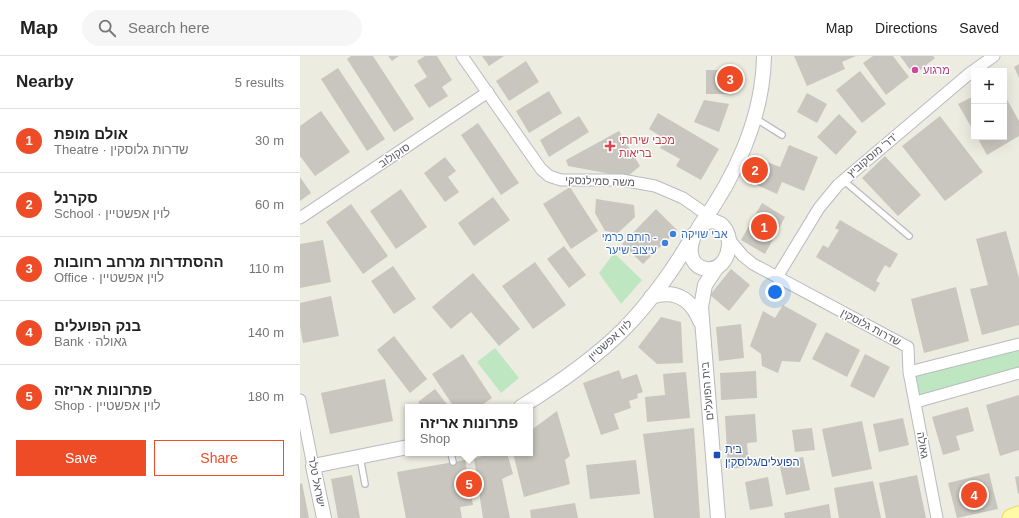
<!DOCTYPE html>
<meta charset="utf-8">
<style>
body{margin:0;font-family:Arial,"Noto Sans Hebrew",sans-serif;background:#f6f6f6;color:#222}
.controls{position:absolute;right:12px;top:12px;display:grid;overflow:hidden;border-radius:0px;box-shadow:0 4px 16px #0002}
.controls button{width:36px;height:36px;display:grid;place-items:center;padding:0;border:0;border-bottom:1px solid #e0e0e0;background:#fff;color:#222;font:20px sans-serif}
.you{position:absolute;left:475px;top:236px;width:14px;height:14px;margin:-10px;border:3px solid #fff;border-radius:50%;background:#1a73e8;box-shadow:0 0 0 6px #1a73e833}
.badge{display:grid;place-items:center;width:26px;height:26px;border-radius:50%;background:#ee4c27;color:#fff;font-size:13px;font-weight:700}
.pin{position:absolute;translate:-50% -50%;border:2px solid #fff;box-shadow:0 1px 4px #0006}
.popup{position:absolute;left:105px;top:348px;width:128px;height:52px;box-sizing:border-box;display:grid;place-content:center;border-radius:0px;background:#fff;filter:drop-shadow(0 1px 3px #0005);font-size:13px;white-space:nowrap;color:#767676}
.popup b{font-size:15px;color:#222}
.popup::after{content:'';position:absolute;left:50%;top:100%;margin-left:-8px;border:8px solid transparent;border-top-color:#fff}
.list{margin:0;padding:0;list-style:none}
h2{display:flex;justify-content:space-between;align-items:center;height:52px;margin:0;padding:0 16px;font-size:17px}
h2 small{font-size:13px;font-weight:400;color:#767676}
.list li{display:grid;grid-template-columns:26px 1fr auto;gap:12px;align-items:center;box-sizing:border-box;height:64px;padding:0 16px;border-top:1px solid #e0e0e0}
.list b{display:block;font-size:15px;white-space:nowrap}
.list p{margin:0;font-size:13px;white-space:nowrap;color:#767676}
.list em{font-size:13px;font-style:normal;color:#767676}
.actions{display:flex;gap:8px;padding:12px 16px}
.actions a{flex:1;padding:9px 0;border:1px solid #ee4c27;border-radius:0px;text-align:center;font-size:14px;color:#ee4c27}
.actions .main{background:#ee4c27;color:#fff}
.icon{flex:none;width:22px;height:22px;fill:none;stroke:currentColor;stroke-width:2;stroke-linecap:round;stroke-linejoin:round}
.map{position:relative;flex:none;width:719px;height:462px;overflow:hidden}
header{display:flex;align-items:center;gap:24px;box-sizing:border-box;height:56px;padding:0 20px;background:#fff;border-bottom:1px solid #e0e0e0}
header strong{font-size:19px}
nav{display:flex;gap:22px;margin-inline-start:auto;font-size:14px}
.search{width:280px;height:36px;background:#f6f6f6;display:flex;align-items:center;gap:10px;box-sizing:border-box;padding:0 14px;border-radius:22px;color:#767676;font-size:15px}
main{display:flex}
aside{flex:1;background:#fff}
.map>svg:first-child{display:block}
.green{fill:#bde6c1}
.building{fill:#c8c6be}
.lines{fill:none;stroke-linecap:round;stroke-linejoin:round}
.service-casing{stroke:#b9bbc1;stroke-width:8}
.minor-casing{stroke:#b9bbc1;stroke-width:13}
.tertiary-casing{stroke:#b9bbc1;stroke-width:16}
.primary-casing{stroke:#f5d953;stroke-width:19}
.service{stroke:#fff;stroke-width:5.5}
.minor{stroke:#fff;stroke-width:11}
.tertiary{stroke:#fff;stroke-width:14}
.primary{stroke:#fffaa5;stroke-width:17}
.hotel-dot{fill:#d1479c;stroke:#fff;stroke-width:1.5}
.health-dot{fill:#e0444e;stroke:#fff;stroke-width:1.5}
.shop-dot{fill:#3f7fe0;stroke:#fff;stroke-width:1.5}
.transit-dot{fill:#1a4fb4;stroke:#fff;stroke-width:1.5}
.labels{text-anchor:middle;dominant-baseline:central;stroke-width:3;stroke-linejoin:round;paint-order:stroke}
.hotel-label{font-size:11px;fill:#b23c85;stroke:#fff;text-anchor:start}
.health-label{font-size:11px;fill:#be3a42;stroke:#fff;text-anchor:start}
.street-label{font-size:11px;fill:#5a5d63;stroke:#fff}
.shop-label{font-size:11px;fill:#366cbe;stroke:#fff;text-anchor:start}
.transit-label{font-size:11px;fill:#164399;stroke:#fff;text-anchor:start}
</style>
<header>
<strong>Map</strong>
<div class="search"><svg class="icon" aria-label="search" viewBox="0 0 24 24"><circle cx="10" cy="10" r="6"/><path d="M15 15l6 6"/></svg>Search here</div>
<nav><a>Map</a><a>Directions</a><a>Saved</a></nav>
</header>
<main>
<aside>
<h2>Nearby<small>5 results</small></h2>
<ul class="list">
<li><span class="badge">1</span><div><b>אולם מופת</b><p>Theatre · שדרות גלוסקין</p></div><em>30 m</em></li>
<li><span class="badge">2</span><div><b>סקרנל</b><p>School · לוין אפשטיין</p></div><em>60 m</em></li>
<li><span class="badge">3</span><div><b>ההסתדרות מרחב רחובות</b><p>Office · לוין אפשטיין</p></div><em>110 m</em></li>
<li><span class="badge">4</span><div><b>בנק הפועלים</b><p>Bank · גאולה</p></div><em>140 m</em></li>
<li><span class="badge">5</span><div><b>פתרונות אריזה</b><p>Shop · לוין אפשטיין</p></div><em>180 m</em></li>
</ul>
<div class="actions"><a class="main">Save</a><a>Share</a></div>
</aside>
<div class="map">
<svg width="719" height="462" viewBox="0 0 719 462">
<rect width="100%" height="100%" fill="#edece1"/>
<!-- green -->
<path class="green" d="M 314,197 L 342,224 L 321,248 L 299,217 Z
M 719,290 L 719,313 L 616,341 L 611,319 Z
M 195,292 L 219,322 L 201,337 L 177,306 Z"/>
<!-- building -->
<path class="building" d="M 51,0 L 73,0 L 114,63 L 94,76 L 47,3 Z
M 88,0 L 99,0 L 92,5 Z
M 125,0 L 137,0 L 152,24 L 142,31 L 148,40 L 129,52 L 114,29 L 127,21 L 117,5 Z
M 182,0 L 204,0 L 189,10 Z
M 494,0 L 556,0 L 542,6 L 545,13 L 507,30 Z
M 573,0 L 593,0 L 609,21 L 586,39 L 563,7 Z
M 600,0 L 633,0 L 635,2 L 614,19 Z
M 226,5 L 239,26 L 209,45 L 196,25 Z
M 719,8 L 719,22 L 714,11 Z
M 38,12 L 85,83 L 67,95 L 21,23 Z
M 406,14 L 431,14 L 430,38 L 406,38 Z
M 560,15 L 586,48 L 562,67 L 536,34 Z
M 249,35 L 262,57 L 229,77 L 216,55 Z
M 507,37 L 527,48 L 517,67 L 497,56 Z
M 704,38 L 719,65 L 719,80 L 687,99 L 677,81 L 704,81 Z
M 674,40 L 674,76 L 658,48 Z
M 404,44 L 429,48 L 419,76 L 394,66 Z
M 21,55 L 50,96 L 15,120 L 0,100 L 0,70 Z
M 358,57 L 419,93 L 401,124 L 376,110 L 380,103 L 360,92 L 365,83 L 349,73 Z
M 539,58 L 557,76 L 536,99 L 517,81 Z
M 279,60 L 289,76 L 249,101 L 240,84 Z
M 640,60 L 683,116 L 645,145 L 602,90 Z
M 178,67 L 219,127 L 201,139 L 161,79 Z
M 319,75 L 340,110 L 327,121 L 268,110 L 266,104 Z
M 489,89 L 518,101 L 504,135 L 482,126 L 477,138 L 450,126 L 460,103 L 480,111 Z
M 585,100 L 621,139 L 598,160 L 562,122 Z
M 145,101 L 156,115 L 148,121 L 159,136 L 145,146 L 124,117 Z
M 0,121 L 11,137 L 0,145 Z
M 270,131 L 298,175 L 271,193 L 243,148 Z
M 101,133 L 127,171 L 96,193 L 70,155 Z
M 193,141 L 210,164 L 174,190 L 158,167 Z
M 296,143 L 334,149 L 335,161 L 318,177 L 305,175 L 295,157 Z
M 462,147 L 485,161 L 465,198 L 441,184 Z
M 51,148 L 88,200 L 63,218 L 26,166 Z
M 356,153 L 377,174 L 343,208 L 322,188 Z
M 540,164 L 598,198 L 590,212 L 585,209 L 576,225 L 580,227 L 575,236 L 516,201 L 523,189 L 528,192 L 539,174 L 535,172 Z
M 706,175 L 719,222 L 719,269 L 682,279 L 670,233 L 688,229 L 676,183 Z
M 23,184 L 31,226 L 0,232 L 0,188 Z
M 264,190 L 286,219 L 269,232 L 247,203 Z
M 235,206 L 266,249 L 233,273 L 202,230 Z
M 93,210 L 116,243 L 94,258 L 71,225 Z
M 431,213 L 450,229 L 429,255 L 410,239 Z
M 173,217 L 220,273 L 199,290 L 171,256 L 151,273 L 132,251 Z
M 656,231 L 669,285 L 624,297 L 611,243 Z
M 31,240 L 39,280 L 3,287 L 0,270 L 0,247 Z
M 483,249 L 517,268 L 500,306 L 482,305 L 478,317 L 462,310 L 461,298 L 450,290 L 463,255 L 475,262 Z
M 361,261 L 381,266 L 383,307 L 357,308 L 338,291 Z
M 441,268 L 444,302 L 419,305 L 416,271 Z
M 526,276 L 560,294 L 547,321 L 512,303 Z
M 94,280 L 127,323 L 110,337 L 77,294 Z
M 163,298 L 192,342 L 179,351 L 154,351 L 132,318 Z
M 565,298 L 590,311 L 574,342 L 550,330 Z
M 319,314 L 322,323 L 337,318 L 343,336 L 337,338 L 338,342 L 329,345 L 331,352 L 314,358 L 319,373 L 301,379 L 283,327 Z
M 456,315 L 457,342 L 421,344 L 420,317 Z
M 386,316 L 390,362 L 347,366 L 345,341 L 365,339 L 363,318 Z
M 85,323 L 93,365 L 30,378 L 21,337 Z
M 135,333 L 149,351 L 122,351 L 118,346 Z
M 719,339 L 719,394 L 700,400 L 686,349 Z
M 668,351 L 674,375 L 656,380 L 660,394 L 643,399 L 632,361 Z
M 257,355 L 270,400 L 265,404 L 270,428 L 224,441 L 213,397 L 230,397 L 230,375 Z
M 455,358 L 457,386 L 447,387 L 449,411 L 428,413 L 425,360 Z
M 603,362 L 609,389 L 579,396 L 573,368 Z
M 562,365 L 572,413 L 532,421 L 522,373 Z
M 394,372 L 400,462 L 354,462 L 343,378 Z
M 512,372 L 515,394 L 495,396 L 492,374 Z
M 190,397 L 207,397 L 213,418 L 202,423 L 210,462 L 183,462 L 174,403 Z
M 503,401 L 510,434 L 486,439 L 479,406 Z
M 165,404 L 173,449 L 160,451 L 162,462 L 106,462 L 97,416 Z
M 336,404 L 340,438 L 290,443 L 286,409 Z
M 689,417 L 698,453 L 657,462 L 648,427 Z
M 52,419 L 60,462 L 38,462 L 31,423 Z
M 617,419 L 626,462 L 586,462 L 579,427 Z
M 719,420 L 719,437 L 718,438 L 715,421 Z
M 468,421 L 473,450 L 450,454 L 445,426 Z
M 573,425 L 581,462 L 539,462 L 534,432 Z
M 2,427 L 9,462 L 0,462 L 0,428 Z
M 275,447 L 278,462 L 231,462 L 230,454 Z
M 529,448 L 531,462 L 485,462 L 484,457 Z"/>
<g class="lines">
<!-- service casing -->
<g class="service-casing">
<path id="service" d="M 455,62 L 482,79
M 543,124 L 609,180
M 151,397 L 153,406
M 60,401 L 65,428"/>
</g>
<!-- minor casing -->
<g class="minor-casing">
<path id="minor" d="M 162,0 L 241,113 L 249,120 L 261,124 L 322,124 L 355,130 L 383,142 L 413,163
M 0,162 L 188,36
M 429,183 L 443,200 L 453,208 L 608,291 L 609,316 L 637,462
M 477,221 L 519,152 L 538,129 L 670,17 L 694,0
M 609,316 L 719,288
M 0,344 L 13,410
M 616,346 L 719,317"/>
</g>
<!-- tertiary casing -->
<g class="tertiary-casing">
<path id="tertiary" d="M 411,165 C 439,167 432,217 406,213 C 381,209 390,169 411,165 Z
M 399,171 C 435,122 463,62 464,0
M 417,211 L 405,229 L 401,251 L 418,462
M 351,241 C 374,233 391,242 400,265
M 221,351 C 256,329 293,304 323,274 C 349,248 376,210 394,178
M 24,462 L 13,410 L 108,391"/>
</g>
<!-- primary casing -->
<g class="primary-casing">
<path id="primary" d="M 711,462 L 719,459"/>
</g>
<!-- service -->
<use href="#service" class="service"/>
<!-- minor -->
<use href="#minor" class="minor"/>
<!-- tertiary -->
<use href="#tertiary" class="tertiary"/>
<!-- primary -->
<use href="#primary" class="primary"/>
</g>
<!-- markers -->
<circle class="hotel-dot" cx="615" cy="14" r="4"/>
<path class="health-dot" d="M308 84h4v4h4v4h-4v4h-4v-4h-4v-4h4z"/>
<g class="shop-dot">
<circle cx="373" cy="178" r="4"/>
<circle cx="365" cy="187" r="4"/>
</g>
<rect class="transit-dot" x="413" y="395" width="8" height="8" rx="2"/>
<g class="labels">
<!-- hotel labels -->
<g class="hotel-label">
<text x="623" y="14">מרגוע</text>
</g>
<!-- health labels -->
<g class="health-label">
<text x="319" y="84">מכבי שירותי<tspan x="319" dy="13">בריאות</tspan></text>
</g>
<!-- street labels -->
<g class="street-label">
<text transform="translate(94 99) rotate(-34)">סוקולוב</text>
<text transform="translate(572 99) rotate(-40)">דר' מוסקוביץ'</text>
<text transform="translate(300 125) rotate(2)">משה סמילנסקי</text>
<text transform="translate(571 271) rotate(28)">שדרות גלוסקין</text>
<text transform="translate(310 284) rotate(-42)">לוין אפשטיין</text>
<text transform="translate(407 335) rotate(-95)">בית הפועלים</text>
<text transform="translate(623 389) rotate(80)">גאולה</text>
<text transform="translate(17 426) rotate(79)">ישראל טלר</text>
</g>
<!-- shop labels -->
<g class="shop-label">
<text x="381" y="178">אבי שויקה</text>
<text x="357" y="181" text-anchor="end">רותם כרמי -<tspan x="357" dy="13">עיצוב שיער</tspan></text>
</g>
<!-- transit labels -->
<g class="transit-label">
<text x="425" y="393">בית<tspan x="425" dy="13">הפועלים/גלוסקין</tspan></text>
</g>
</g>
</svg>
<div class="controls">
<button>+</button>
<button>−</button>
</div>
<div class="you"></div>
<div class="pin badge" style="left:464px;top:171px">1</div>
<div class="pin badge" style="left:455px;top:114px">2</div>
<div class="pin badge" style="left:430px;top:23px">3</div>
<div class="pin badge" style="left:674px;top:439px">4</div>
<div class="pin badge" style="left:169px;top:428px">5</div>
<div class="popup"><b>פתרונות אריזה</b>Shop</div>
</div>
</main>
